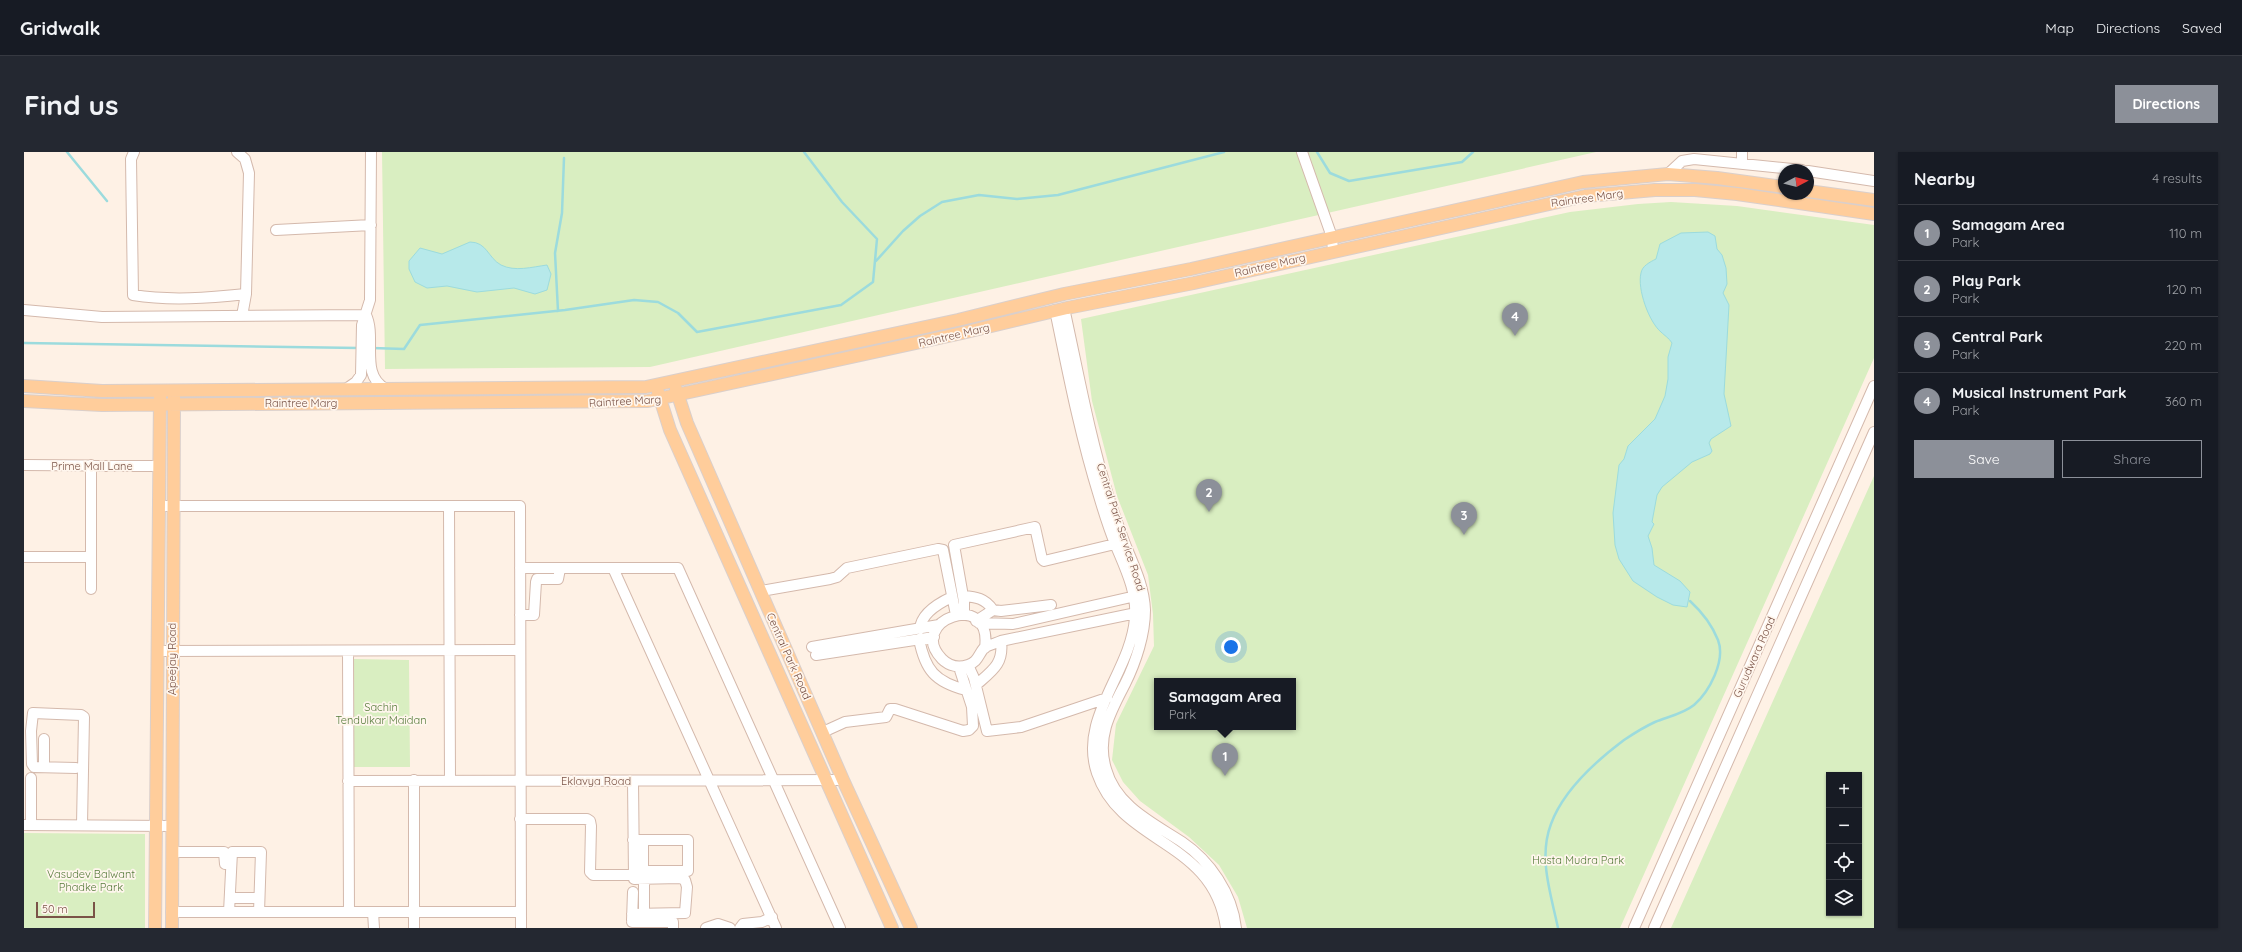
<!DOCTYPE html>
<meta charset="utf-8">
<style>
body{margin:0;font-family:Quicksand,sans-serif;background:#242831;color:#f1f3f6}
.controls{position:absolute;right:12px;bottom:12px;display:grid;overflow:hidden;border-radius:0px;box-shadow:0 1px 3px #0004}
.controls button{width:36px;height:36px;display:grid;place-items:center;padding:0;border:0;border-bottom:1px solid #363941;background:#171b24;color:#f1f3f6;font:20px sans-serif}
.compass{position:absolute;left:1754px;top:12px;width:36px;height:36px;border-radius:50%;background:#171b24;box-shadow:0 1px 3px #0004;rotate:83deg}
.scale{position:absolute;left:12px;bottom:10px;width:59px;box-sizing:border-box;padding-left:4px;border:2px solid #7a5347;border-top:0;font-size:11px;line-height:14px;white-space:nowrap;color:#7a5347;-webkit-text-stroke:3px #fff6ed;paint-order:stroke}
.you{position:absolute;left:1207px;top:495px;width:14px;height:14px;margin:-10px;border:3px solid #fff;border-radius:50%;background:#1a73e8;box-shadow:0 0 0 6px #1a73e833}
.badge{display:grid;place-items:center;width:26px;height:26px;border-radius:50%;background:#8c9099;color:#fff;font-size:13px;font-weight:700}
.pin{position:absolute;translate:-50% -33px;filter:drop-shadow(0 1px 2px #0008)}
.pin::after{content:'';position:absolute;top:21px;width:14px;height:12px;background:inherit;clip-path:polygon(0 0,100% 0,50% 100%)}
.popup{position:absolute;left:1130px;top:526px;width:142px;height:52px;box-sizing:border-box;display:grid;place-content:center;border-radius:0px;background:#171b24;filter:drop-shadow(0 1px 3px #0005);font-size:13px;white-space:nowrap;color:#9ea1a6}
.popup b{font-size:15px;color:#f1f3f6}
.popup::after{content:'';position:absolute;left:50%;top:100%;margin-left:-8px;border:8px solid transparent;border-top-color:#171b24}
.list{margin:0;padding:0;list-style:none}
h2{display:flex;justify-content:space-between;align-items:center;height:52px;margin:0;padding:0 16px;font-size:17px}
h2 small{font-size:13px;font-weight:400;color:#9ea1a6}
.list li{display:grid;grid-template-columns:26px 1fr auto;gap:12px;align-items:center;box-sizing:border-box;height:56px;padding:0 16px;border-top:1px solid #363941}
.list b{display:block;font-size:15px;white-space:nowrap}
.list p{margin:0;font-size:13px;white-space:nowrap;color:#9ea1a6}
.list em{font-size:13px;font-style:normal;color:#9ea1a6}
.actions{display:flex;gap:8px;padding:12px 16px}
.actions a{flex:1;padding:9px 0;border:1px solid #8c9099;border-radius:0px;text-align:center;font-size:14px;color:#8c9099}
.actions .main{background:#8c9099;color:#fff}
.icon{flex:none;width:22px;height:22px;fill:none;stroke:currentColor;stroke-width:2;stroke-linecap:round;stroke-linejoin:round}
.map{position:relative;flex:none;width:1850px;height:776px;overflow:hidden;border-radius:0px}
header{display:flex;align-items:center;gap:24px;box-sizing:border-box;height:56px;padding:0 20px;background:#171b24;border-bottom:1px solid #363941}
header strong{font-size:19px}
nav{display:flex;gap:22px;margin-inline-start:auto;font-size:14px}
.intro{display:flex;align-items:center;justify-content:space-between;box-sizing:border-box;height:96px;padding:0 24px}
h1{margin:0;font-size:28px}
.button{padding:10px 18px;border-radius:0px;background:#8c9099;color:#fff;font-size:14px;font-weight:700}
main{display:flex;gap:24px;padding:0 24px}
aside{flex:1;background:#171b24;border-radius:0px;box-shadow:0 1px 3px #0004}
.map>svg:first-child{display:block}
.green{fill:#d9eec1;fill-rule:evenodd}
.water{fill:#b7e9ea;stroke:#9cdbdd}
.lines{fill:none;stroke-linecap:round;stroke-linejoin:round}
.stream{stroke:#9cdbdd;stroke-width:2.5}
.minor-casing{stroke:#d4b9ac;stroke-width:12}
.major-casing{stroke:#dacfcb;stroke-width:14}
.minor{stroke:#fff;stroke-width:10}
.major{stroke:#ffcd9b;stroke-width:12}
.labels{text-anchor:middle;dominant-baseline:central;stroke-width:3.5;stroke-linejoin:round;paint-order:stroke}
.street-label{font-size:11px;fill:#7a5347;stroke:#fff6ed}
.park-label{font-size:11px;fill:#567b3b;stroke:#fff6ed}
</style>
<header>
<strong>Gridwalk</strong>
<nav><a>Map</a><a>Directions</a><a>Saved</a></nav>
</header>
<div class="intro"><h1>Find us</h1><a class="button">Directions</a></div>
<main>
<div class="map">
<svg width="1850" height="776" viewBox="0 0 1850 776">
<rect width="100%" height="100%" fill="#fef1e5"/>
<!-- green -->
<path class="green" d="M 358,0 L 1572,0 L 626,215 L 361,217 Z
M 1647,50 L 1713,54 L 1850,73 L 1850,206 L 1596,776 L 1223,776 L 1214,745 L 1195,713 L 1165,685 L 1116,649 L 1099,630 L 1088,608 L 1092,572 L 1130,494 L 1129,462 L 1124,423 L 1093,344 L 1068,249 L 1057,167 L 1546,60 L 1614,52 ZM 1133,529 L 1269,529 L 1269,575 L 1133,575 Z
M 1850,324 L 1850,776 L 1647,776 ZM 1805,623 L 1835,623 L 1835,761 L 1805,761 Z
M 330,507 L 385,508 L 386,615 L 328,615 Z
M 0,681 L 121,682 L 121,776 L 0,776 Z"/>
<!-- water -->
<path class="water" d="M 1684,80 L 1691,84 L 1693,97 L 1698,103 L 1702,116 L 1703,132 L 1699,141 L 1705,153 L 1700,242 L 1707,274 L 1687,287 L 1685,291 L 1688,299 L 1686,302 L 1668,310 L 1638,335 L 1633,343 L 1628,370 L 1630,372 L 1624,384 L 1628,396 L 1630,413 L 1656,429 L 1666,440 L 1663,455 L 1649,453 L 1633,445 L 1609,429 L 1595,407 L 1591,393 L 1589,361 L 1595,313 L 1600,307 L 1604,294 L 1631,267 L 1641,244 L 1644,227 L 1644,205 L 1648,191 C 1644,185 1641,184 1637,180 C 1625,170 1613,137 1617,121 C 1618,114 1626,110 1632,107 L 1636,92 L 1657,81 Z
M 446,90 C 463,90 464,106 477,113 C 491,120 508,115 523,113 L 527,122 L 523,138 L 511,142 L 490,136 L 453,140 L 423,134 L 403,136 L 391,130 L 385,117 L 385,109 L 396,96 L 418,102 Z"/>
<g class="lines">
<!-- stream -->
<path class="stream" d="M 43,0 L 83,49
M 1293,0 L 1306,21 L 1325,29 L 1438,10 L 1449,0
M 852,109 L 879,79 L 896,64 L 918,50 L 955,43 L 993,47 L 1034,43 L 1200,0
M 534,159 L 531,101 L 538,61 L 540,6
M 0,191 L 335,196
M 348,196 L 380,197 L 396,173 L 541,158 L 610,148 L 634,150 L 654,161 L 673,180 L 817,153 L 849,130 L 853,87 L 818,50 L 780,0
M 1534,776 C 1527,742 1514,706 1527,672 C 1539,639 1572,609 1600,588 C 1609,582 1620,575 1631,570 C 1643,565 1659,562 1670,553 C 1685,540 1702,509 1694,488 C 1688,473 1678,460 1666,449"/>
<!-- minor casing -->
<g class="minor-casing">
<path id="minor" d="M 110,0 L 107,7 L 109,143 C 146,149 185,146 222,142
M 213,0 L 221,7 L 225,21 L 222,142 L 218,164
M 1278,0 L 1308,85 L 1309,99
M 1718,0 L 1718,12
M 1784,19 L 1850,29
M 1644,22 L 1658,9 L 1670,7 L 1778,18
M 252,78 L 347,73
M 1040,156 C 1054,219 1065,282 1084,343 C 1089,359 1095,376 1101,392 C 1110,414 1120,434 1121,458 C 1121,482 1112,510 1101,532 C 1087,559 1072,585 1082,617 C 1092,654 1129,671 1158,690 C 1186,709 1208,741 1212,776
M 0,158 L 78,165 L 342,163
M 1031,158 C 1044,221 1056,283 1075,344 C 1080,361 1085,377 1092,394 C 1102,418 1113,440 1111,466 C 1107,520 1054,566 1073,621 C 1098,694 1190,687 1202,776
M 342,163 C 353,186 335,223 362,237
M 322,237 L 332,230 L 337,223 L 338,173 L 346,148 L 347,0
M 0,313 L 136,314
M 135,354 L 496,354 L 497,776
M 425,354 L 426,629
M 0,405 L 67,405
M 496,416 L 654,416 L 816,776
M 589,416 L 752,776
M 67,437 L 67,313
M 737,439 L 806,427 L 813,425 L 823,416 L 914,397 L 919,398 L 932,463
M 939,444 C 952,445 961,446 969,458
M 496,463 L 510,463 L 512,430 L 513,427 L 534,427 L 536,417
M 940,463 L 940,450 L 930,393 L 1011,375 L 1018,407 L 1020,409 L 1091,392
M 952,469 L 969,458 L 977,459 L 1027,453
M 955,471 L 989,472 L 1116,443
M 896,477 C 897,461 915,451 928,445
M 895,487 C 901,518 911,530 942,538
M 788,495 L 915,473
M 961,496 C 969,436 881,469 918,507 C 925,514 935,516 944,513 C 954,510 954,503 960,496 C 964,493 973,491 977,489 L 1117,460
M 134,499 L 496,498
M 324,499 L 325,760
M 792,503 L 910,485
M 944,513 L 950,526 L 963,579 L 997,575 L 1083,546
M 952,533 C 968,519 980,512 977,489
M 799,580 L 821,570 L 862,565 L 866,557 L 871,557 L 939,579 L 945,578 L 949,574 L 948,555 L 935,515
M 20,615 L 20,587
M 52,616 L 10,615 L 8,612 L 7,579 L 9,561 L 57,563 L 60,565 L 58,673
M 390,628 L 390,776
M 324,629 L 819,628
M 609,629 L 610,725
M 496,667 L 563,667 L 566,669 L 567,674 L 566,720 L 569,723 L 610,723
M 0,673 L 147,674
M 7,673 L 7,626
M 609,688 L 664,688 L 664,719 L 610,719
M 619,688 L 619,719
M 148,700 L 200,700 L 201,712
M 206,746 L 235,746
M 147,760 L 497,760
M 205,760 L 208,700 L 237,700 L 235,760
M 349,760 L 350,776
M 608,762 L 661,761 L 663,735 L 661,728 L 656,726 L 610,727
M 620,762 L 620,727
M 608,768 L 609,740
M 608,770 L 649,770 L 649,776
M 682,776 L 694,772 L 706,776
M 716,776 L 719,772 L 738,770 L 748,765
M 1610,776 L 1850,234
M 1630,776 L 1850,280"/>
</g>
<!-- major casing -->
<g class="major-casing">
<path id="major" d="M 1784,39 L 1850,48
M 0,234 L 78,239 L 622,235 L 934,168 L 1040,142 L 1167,117 L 1559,30 L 1644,22 L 1693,26 L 1760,35
M 652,237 L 663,271 L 819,628 L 887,776
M 634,240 L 646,278 L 868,776
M 0,249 L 78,253 L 624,249 L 938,181 L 1043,156 L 1170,131 L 1561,44 L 1631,38 L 1671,38 L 1713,42 L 1850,62
M 131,776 L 136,245
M 148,776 L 150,245"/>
</g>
<!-- minor -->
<use href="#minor" class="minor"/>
<!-- major -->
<use href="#major" class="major"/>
</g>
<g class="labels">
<!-- street labels -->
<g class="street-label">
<text transform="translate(1563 46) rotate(-8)">Raintree Marg</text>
<text transform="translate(1246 113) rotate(-13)">Raintree Marg</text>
<text transform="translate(930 183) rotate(-13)">Raintree Marg</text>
<text transform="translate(601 249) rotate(-3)">Raintree Marg</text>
<text x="277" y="251">Raintree Marg</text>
<text x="68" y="314">Prime Mall Lane</text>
<text transform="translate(1097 375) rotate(72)">Central Park Service Road</text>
<text transform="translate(765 504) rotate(66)">Central Park Road</text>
<text transform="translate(1730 505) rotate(-66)">Gurudwara Road</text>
<text transform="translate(148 507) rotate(-90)">Apeejay Road</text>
<text x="572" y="629">Eklavya Road</text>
</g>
<!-- park labels -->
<g class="park-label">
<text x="357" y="555">Sachin<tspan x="357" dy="13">Tendulkar Maidan</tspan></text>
<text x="1554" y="708">Hasta Mudra Park</text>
<text x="67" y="722">Vasudev Balwant<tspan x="67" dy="13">Phadke Park</tspan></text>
</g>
</g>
</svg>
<div class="controls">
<button>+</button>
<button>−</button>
<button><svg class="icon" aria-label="locate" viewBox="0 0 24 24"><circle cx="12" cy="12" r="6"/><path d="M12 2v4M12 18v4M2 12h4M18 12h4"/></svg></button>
<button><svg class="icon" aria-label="layers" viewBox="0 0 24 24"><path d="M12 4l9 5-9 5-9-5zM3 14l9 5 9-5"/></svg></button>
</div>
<svg class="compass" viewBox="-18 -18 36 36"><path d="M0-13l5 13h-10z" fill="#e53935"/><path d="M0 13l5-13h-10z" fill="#9ea1a6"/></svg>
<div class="scale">50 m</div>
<div class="you"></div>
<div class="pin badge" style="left:1201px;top:624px">1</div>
<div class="popup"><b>Samagam Area</b>Park</div>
<div class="pin badge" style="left:1185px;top:360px">2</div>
<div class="pin badge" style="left:1440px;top:383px">3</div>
<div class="pin badge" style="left:1491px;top:184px">4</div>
</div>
<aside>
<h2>Nearby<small>4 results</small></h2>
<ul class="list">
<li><span class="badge">1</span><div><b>Samagam Area</b><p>Park</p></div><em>110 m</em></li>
<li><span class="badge">2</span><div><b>Play Park</b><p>Park</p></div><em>120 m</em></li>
<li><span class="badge">3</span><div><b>Central Park</b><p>Park</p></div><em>220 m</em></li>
<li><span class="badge">4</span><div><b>Musical Instrument Park</b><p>Park</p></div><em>360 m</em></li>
</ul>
<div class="actions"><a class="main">Save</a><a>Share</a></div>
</aside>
</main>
